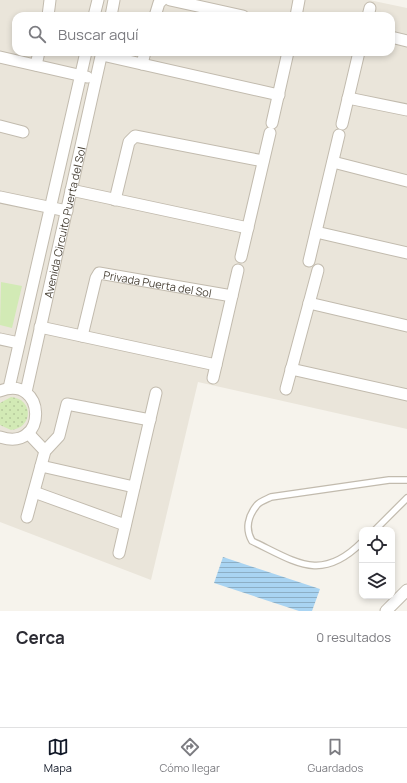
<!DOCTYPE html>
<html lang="es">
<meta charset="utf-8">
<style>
body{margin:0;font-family:Manrope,sans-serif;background:#f2f2f3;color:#2b2b33}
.controls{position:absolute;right:12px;bottom:12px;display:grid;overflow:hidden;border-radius:8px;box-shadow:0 2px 6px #0003}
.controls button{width:36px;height:36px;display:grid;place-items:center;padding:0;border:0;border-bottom:1px solid #e1e1e2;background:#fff;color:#2b2b33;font:20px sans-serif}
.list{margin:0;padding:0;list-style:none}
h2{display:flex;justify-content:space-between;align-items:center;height:52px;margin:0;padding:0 16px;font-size:17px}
h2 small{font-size:13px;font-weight:400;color:#7c7c81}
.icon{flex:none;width:22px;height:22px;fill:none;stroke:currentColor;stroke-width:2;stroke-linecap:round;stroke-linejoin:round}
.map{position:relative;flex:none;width:407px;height:611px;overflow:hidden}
.search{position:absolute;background:#fff;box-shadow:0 2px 6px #0003;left:12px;right:12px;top:12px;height:44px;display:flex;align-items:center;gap:10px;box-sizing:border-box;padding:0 14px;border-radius:12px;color:#7c7c81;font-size:15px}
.sheet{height:116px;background:#fff}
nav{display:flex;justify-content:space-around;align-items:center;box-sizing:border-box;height:56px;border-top:1px solid #e1e1e2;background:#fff;font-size:11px;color:#7c7c81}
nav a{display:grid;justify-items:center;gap:2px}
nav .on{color:#111827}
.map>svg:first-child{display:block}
.residential{fill:#eae5da;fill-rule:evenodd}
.grass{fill:url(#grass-dots)}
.park{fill:#d2eab5}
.water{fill:url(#water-rules)}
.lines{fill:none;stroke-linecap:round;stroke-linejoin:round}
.service-casing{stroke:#c2bbae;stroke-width:8}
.minor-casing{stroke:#c2bbae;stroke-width:13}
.service{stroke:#fff;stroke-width:5.5}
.minor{stroke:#fff;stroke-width:11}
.labels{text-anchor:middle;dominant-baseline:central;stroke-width:3;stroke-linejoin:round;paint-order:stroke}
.street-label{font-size:11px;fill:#4b4439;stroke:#fff}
</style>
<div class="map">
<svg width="407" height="611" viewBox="0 0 407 611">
<defs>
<pattern id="grass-dots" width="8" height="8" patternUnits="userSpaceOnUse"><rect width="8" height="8" fill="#d2eab5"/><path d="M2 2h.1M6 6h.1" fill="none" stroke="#b6ca9c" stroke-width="1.8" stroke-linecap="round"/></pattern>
<pattern id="water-rules" width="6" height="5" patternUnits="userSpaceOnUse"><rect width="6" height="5" fill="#a9d4f2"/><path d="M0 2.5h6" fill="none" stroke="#8caec5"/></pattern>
</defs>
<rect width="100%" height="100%" fill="#f6f3ec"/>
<!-- residential -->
<path class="residential" d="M 0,0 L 369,0 L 407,8 L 407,429 L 198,382 L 151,580 L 0,522 ZM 16,16 L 391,16 L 391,52 L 16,52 Z"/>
<!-- grass -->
<path class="grass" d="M 11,397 C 34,399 33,428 11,430 L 0,425 L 0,403 Z"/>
<!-- park -->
<path class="park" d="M 1,282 L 22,286 L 12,328 L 0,325 Z"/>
<!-- water -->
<path class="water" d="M 223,557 L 320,589 L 312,611 L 299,611 L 214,583 Z"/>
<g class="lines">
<!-- service casing -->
<g class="service-casing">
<path id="service" d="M 375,530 L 407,498
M 362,542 C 321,583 296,562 252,541 C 245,529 248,516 257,505 C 259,502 267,499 271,497 L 389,480 L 407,480"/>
</g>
<!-- minor casing -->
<g class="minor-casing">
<g id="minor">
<path d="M 170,0 L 243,16"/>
<path d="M 48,16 L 50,0"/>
<path d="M 94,16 L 98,0"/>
<path d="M 111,16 L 114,0"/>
<path d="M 155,16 L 159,3 L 162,0"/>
<path d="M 296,16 L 299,0"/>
<path d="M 368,16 L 370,8"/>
<path d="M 391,37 L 407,41"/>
<path d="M 102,55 L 279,95"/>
<path d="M 0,57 L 87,77"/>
<path d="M 142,64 L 145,52"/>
<path d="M 36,65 L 39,52"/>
<path d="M 348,98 L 407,110"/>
<path d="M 272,123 L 288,52"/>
<path d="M 342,124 L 359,52"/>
<path d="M 0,126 L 23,132"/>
<path d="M 333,162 L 407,181"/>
<path d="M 71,190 L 248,228"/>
<path d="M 0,197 L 67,211"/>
<path d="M 115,200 L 129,142 L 135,136 L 263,161"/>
<path d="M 316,232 L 407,253"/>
<path d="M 241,257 L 270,133"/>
<path d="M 309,261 L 339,135"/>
<path d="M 309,303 L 407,326"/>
<path d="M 40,327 L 216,365"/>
<path id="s1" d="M 82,336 L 96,278 L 99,273 L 232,296"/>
<path d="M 0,339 L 19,343"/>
<path d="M 291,369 L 407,395"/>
<path d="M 213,378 L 238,270"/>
<path d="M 9,388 L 86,52"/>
<path d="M 286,389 L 318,270"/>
<path d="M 0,391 C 46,373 49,453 0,437"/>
<path id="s2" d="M 26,392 L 102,52"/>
<path d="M 28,433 L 45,451"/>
<path d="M 41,466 L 134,487"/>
<path d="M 34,492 L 125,525"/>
<path d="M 27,517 L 45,451 L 59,436 L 67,404 L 150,420"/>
<path d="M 119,553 L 156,393"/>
<path d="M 386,611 L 407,590"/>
</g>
</g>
<!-- service -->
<use href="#service" class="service"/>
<!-- minor -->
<use href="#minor" class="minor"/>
</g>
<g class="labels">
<!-- street labels -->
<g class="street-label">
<text stroke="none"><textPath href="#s2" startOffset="174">Avenida Circuito Puerta del Sol</textPath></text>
<text stroke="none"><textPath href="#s1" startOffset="125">Privada Puerta del Sol</textPath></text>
</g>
</g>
</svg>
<div class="controls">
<button><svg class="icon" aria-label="locate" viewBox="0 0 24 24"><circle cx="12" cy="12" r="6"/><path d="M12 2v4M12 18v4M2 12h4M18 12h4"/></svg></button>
<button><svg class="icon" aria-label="layers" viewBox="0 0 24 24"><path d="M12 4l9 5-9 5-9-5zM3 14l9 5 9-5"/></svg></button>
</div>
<div class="search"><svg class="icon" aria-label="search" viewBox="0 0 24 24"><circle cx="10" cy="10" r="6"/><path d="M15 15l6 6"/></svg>Buscar aquí</div>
</div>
<section class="sheet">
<h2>Cerca<small>0 resultados</small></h2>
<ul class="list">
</ul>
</section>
<nav>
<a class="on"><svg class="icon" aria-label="map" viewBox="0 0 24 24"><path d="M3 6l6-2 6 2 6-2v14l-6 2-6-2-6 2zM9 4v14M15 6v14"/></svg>Mapa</a>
<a><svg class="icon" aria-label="directions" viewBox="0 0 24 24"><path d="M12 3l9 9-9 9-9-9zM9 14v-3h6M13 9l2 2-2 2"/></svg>Cómo llegar</a>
<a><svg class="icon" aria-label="saved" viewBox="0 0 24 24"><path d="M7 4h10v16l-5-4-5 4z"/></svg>Guardados</a>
</nav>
